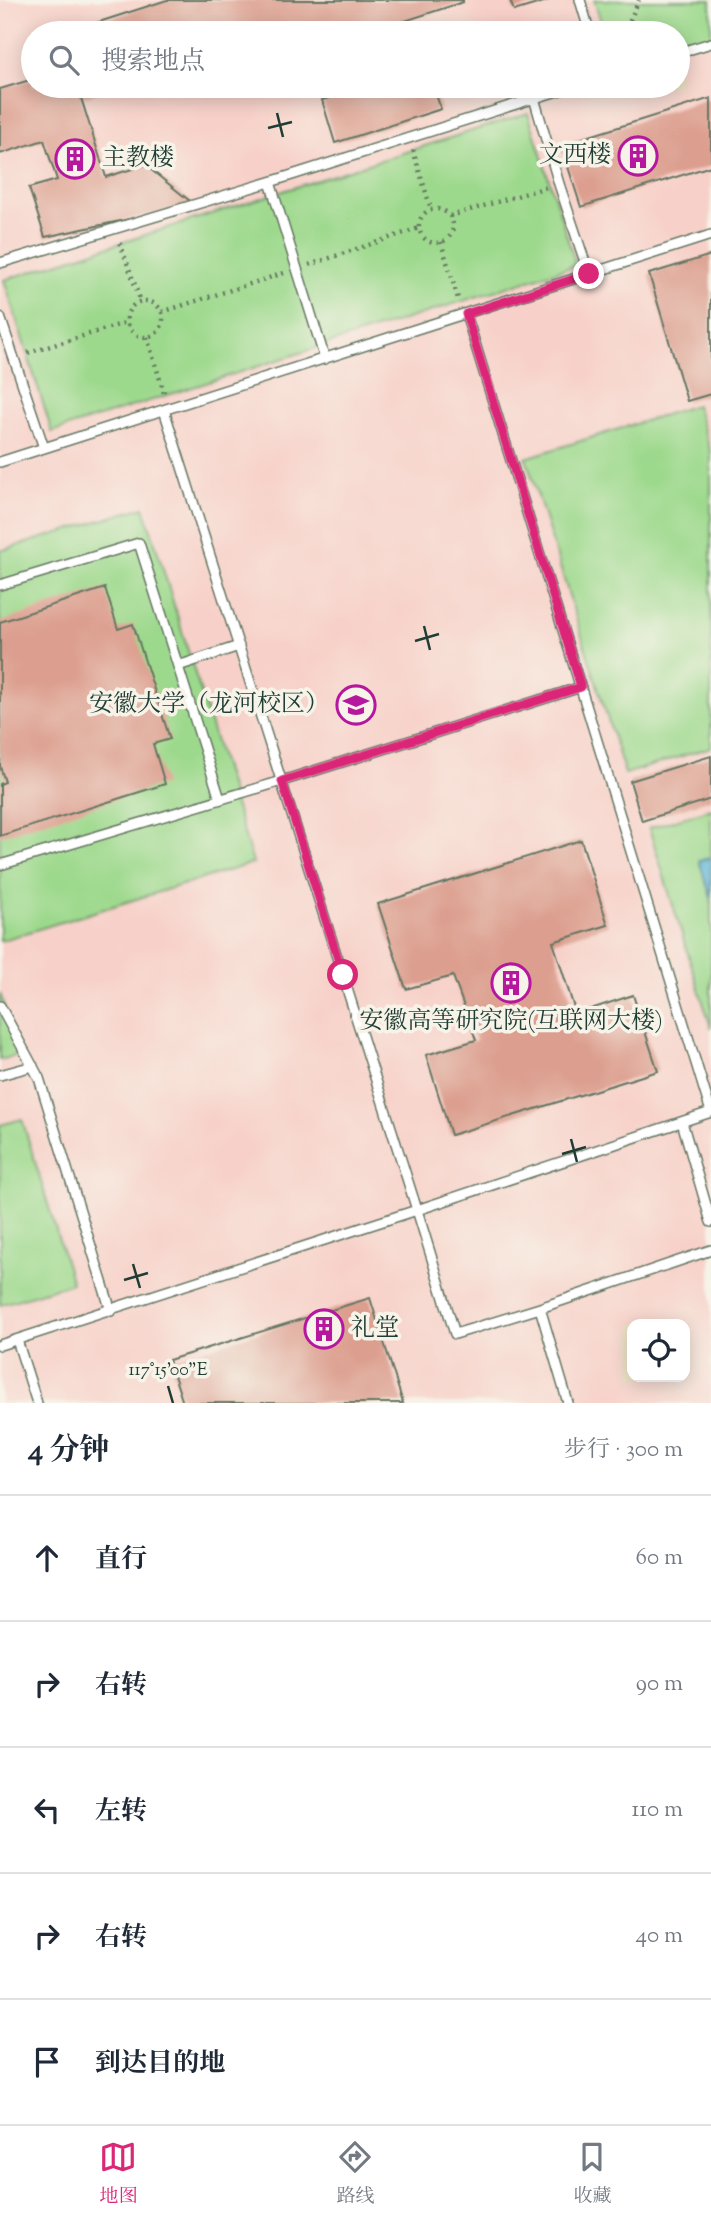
<!DOCTYPE html>
<html lang="zh">
<meta charset="utf-8">
<style>
body{margin:0;font-family:"Sorts Mill Goudy","Noto Serif SC",serif;background:#f6f6f7;color:#1f2937}
.controls{position:absolute;right:21px;bottom:21px;display:grid;overflow:hidden;border-radius:14px;box-shadow:0 4px 18px #0003}
.controls button{width:63px;height:63px;display:grid;place-items:center;padding:0;border:0;border-bottom:2px solid #e0e1e3;background:#fff;color:#1f2937;font:35px sans-serif}
.stop{position:absolute;width:21px;height:21px;margin:-16px;border:5px solid #db2777;border-radius:50%;background:#fff}
.stop.end{background:#db2777;border-color:#fff;box-shadow:0 2px 7px #0008}
.list{margin:0;padding:0;list-style:none}
h2{display:flex;justify-content:space-between;align-items:center;height:91px;margin:0;padding:0 28px;font-size:30px}
h2 small{font-size:23px;font-weight:400;color:#747a83}
.list li{display:grid;grid-template-columns:46px 1fr auto;gap:21px;align-items:center;box-sizing:border-box;height:126px;padding:0 28px;border-top:2px solid #e0e1e3}
.list b{display:block;font-size:26px;white-space:nowrap}
.list em{font-size:23px;font-style:normal;color:#747a83}
.icon{flex:none;width:38px;height:38px;fill:none;stroke:currentColor;stroke-width:2;stroke-linecap:round;stroke-linejoin:round}
.map{position:relative;flex:none;width:711px;height:1403px;overflow:hidden}
.search{position:absolute;background:#fff;box-shadow:0 4px 18px #0003;left:21px;right:21px;top:21px;height:77px;display:flex;align-items:center;gap:18px;box-sizing:border-box;padding:0 24px;border-radius:38px;color:#747a83;font-size:26px}
.sheet{height:721px;background:#fff}
nav{display:flex;justify-content:space-around;align-items:center;box-sizing:border-box;height:98px;border-top:2px solid #e0e1e3;background:#fff;font-size:19px;color:#747a83}
nav a{display:grid;justify-items:center;gap:4px}
nav .on{color:#db2777}
.map>svg:first-child{display:block}
.built{fill:#f7d1c9;fill-rule:evenodd}
.green{fill:#9dd98d;stroke:#5e8b60;stroke-width:2}
.water{fill:#5bb5d8;stroke:#3d7986;stroke-width:2}
.building{fill:#dc9e8e}
.lines{fill:none;stroke-linecap:round;stroke-linejoin:round}
.lane-casing{stroke:#667663;stroke-width:12}
.path{stroke:#667663;stroke-width:4.5;stroke-dasharray:2 5;stroke-linecap:butt}
.lane{stroke:#fff;stroke-width:9}
.route{stroke:#db2777;stroke-width:9}
.ticks{fill:none;stroke:#1f3d34;stroke-width:2.5}
.labels{text-anchor:middle;dominant-baseline:central;stroke-width:7;stroke-linejoin:round;paint-order:stroke}
.poi-label{font-size:24px;fill:#1f3d34;stroke:#f7f3e8;text-anchor:end}
.ticks-label{font-size:18px;text-anchor:middle;fill:#1f3d34;stroke:#f7f3e8;stroke-width:7;stroke-linejoin:round;paint-order:stroke}
</style>
<div class="map">
<svg width="711" height="1403" viewBox="0 0 711 1403">
<rect width="100%" height="100%" fill="#f7f3e8"/>
<filter id="ink" filterUnits="userSpaceOnUse"><feTurbulence type="fractalNoise" baseFrequency=".0143" numOctaves="2"/><feDisplacementMap in="SourceGraphic" scale="14" xChannelSelector="R" yChannelSelector="G"/><feConvolveMatrix kernelMatrix="1 2 1 2 8 2 1 2 1" color-interpolation-filters="sRGB"/></filter>
<filter id="wash" filterUnits="userSpaceOnUse"><feTurbulence type="fractalNoise" baseFrequency=".00686" numOctaves="4" result="noise"/><feDisplacementMap in="SourceGraphic" scale="28" xChannelSelector="R" yChannelSelector="G"/><feGaussianBlur stdDeviation="1.57" result="paint"/><feColorMatrix in="noise" values="0 0 0 0 0 0 0 0 0 0 0 0 0 0 0 0 0 1.4 0 .05"/><feComposite in="paint" operator="in"/></filter>
<g filter="url(#wash)">
<rect width="100%" height="100%" fill="#eadfbb"/>
<!-- built -->
<path class="built" d="M 0,0 L 711,0 L 711,1403 L 0,1403 ZM 33,33 L 678,33 L 678,86 L 33,86 ZM 632,1324 L 685,1324 L 685,1377 L 632,1377 Z"/>
<!-- green -->
<path class="green" d="M 594,0 L 711,0 L 711,37 L 678,47 L 678,33 L 605,33 Z
M 528,113 L 576,265 L 52,432 L 4,280 Z
M 696,405 L 711,453 L 711,747 L 625,774 L 526,458 Z
M 144,507 L 253,863 L 0,941 L 0,551 Z
M 711,809 L 711,1028 L 649,828 Z
M 0,993 L 19,1055 L 0,1060 Z
M 22,1119 L 72,1283 L 0,1305 L 0,1125 Z"/>
<!-- water -->
<path class="water" d="M 711,857 L 711,898 L 699,861 Z"/>
<g id="blocks">
<!-- building -->
<path class="building" d="M 167,0 L 463,0 L 463,2 L 383,28 L 385,33 L 336,33 L 332,20 L 289,33 L 65,33 Z
M 510,0 L 547,0 L 547,1 L 514,11 Z
M 33,79 L 33,86 L 118,86 L 81,98 L 106,177 L 145,165 L 195,205 L 45,237 L 29,188 L 57,180 L 44,140 L 0,154 L 0,89 Z
M 352,86 L 433,86 L 441,109 L 335,143 L 322,100 L 354,90 Z
M 711,98 L 711,166 L 581,207 L 561,145 Z
M 711,255 L 711,394 L 687,401 L 649,274 Z
M 105,588 L 118,629 L 133,624 L 170,739 L 153,744 L 165,784 L 0,836 L 0,784 L 5,782 L 0,766 L 0,622 Z
M 711,756 L 711,799 L 642,821 L 630,781 Z
M 581,840 L 608,925 L 553,942 L 576,1014 L 633,995 L 658,1071 L 451,1135 L 426,1055 L 476,1040 L 453,976 L 406,989 L 378,904 Z
M 370,1298 L 403,1403 L 183,1403 L 169,1360 Z"/>
</g>
</g>
<g filter="url(#ink)">
<use href="#blocks" fill-opacity="0" stroke="#667663" stroke-width="2"/>
<g class="lines">
<!-- lane casing -->
<g class="lane-casing">
<path id="lane" d="M 580,0 L 590,33
M 678,53 L 711,43
M 534,98 L 559,184 L 589,274
M 270,182 L 325,359
M 0,263 L 270,182 L 573,86
M 466,314 L 711,1112
M 0,317 L 44,448 L 711,235
M 164,410 L 417,1210 L 711,1112
M 0,462 L 44,448
M 0,585 L 139,543 L 220,799
M 178,666 L 239,646
M 0,865 L 282,781 L 581,687
M 0,1006 L 39,1078 L 111,1311
M 0,1075 L 33,1066
M 682,1122 L 711,1222
M 17,1340 L 37,1403
M 0,1345 L 417,1210 L 455,1334 L 540,1308
M 568,1403 L 540,1308 L 711,1250"/>
</g>
<!-- path -->
<path class="path" d="M 624,33 L 639,0
M 413,150 L 431,209
M419 226a17 17 0 1 1 34 0a17 17 0 1 1-34 0Z
M 450,216 L 547,187
M 441,242 L 459,302
M 120,243 L 141,302
M 309,265 L 419,228
M127 319a18 18 0 1 1 36 0a18 18 0 1 1-36 0Z
M 162,312 L 284,273
M 147,337 L 165,396
M 28,353 L 128,322"/>
<!-- lane -->
<use href="#lane" class="lane"/>
</g>
</g>
<g class="lines" filter="url(#ink)">
<!-- route -->
<path class="route" d="M 343,975 L 282,781 L 581,687 L 466,314 L 589,274"/>
</g>
<!-- ticks -->
<path class="ticks" d="M 277,113 L 283,137M 268,128 L 292,122M 424,626 L 430,650M 415,641 L 439,634M 571,1139 L 577,1162M 562,1154 L 586,1147M 133,1264 L 140,1288M 124,1280 L 148,1273M 168,1386 L 173,1403"/>
<!-- icons -->
<defs>
<g id="building-ring" transform="scale(2.0125)"><circle r="9.5" fill="#f7f3e8" stroke="#b5179e" stroke-width="1.5"/><path d="M-4-6H4V6H1V3H-1V6H-4ZM-2.5-4.3h1.7v1.8h-1.7ZM.8-4.3h1.7v1.8H.8ZM-2.5-1h1.7V.8h-1.7ZM.8-1h1.7V.8H.8Z" fill="#b5179e"/></g>
<g id="university-ring" transform="scale(2.0125)"><circle r="9.5" fill="#f7f3e8" stroke="#b5179e" stroke-width="1.5"/><path d="M0-5L7-2L0 1L-7-2ZM-4 1L0 2.5L4 1V4Q0 6-4 4Z" fill="#b5179e"/></g>
</defs>
<g fill-rule="evenodd">
<use href="#building-ring" x="638" y="156"/>
<use href="#building-ring" x="75" y="159"/>
<use href="#university-ring" x="356" y="705"/>
<use href="#building-ring" x="511" y="983"/>
<use href="#building-ring" x="324" y="1329"/>
</g>
<g class="labels">
<!-- poi labels -->
<g class="poi-label">
<text x="611" y="156">文西楼</text>
<text x="102" y="159" text-anchor="start">主教楼</text>
<text x="329" y="705">安徽大学（龙河校区）</text>
<text x="511" y="1022" text-anchor="middle">安徽高等研究院(互联网大楼)</text>
<text x="351" y="1329" text-anchor="start">礼堂</text>
</g>
</g>
<g class="ticks-label">
<text x="168" y="1375">117°15'00"E</text>
</g>
</svg>
<div class="controls">
<button><svg class="icon" aria-label="locate" viewBox="0 0 24 24"><circle cx="12" cy="12" r="6"/><path d="M12 2v4M12 18v4M2 12h4M18 12h4"/></svg></button>
</div>
<div class="stop" style="left:343px;top:975px"></div>
<div class="stop end" style="left:589px;top:274px"></div>
<div class="search"><svg class="icon" aria-label="search" viewBox="0 0 24 24"><circle cx="10" cy="10" r="6"/><path d="M15 15l6 6"/></svg>搜索地点</div>
</div>
<section class="sheet">
<h2>4 分钟<small>步行 · 300 m</small></h2>
<ul class="list">
<li><svg class="icon" aria-label="ahead" viewBox="0 0 24 24"><path d="M12 20V5M6 11l6-6 6 6"/></svg><div><b>直行</b></div><em>60 m</em></li>
<li><svg class="icon" aria-label="right" viewBox="0 0 24 24"><path d="M7 20v-9h11M14 6l5 5-5 5"/></svg><div><b>右转</b></div><em>90 m</em></li>
<li><svg class="icon" aria-label="left" viewBox="0 0 24 24"><path d="M17 20v-9H6M10 6l-5 5 5 5"/></svg><div><b>左转</b></div><em>110 m</em></li>
<li><svg class="icon" aria-label="right" viewBox="0 0 24 24"><path d="M7 20v-9h11M14 6l5 5-5 5"/></svg><div><b>右转</b></div><em>40 m</em></li>
<li><svg class="icon" aria-label="arrive" viewBox="0 0 24 24"><path d="M6 21V4h12l-3 4 3 4H6"/></svg><div><b>到达目的地</b></div></li>
</ul>
</section>
<nav>
<a class="on"><svg class="icon" aria-label="map" viewBox="0 0 24 24"><path d="M3 6l6-2 6 2 6-2v14l-6 2-6-2-6 2zM9 4v14M15 6v14"/></svg>地图</a>
<a><svg class="icon" aria-label="directions" viewBox="0 0 24 24"><path d="M12 3l9 9-9 9-9-9zM9 14v-3h6M13 9l2 2-2 2"/></svg>路线</a>
<a><svg class="icon" aria-label="saved" viewBox="0 0 24 24"><path d="M7 4h10v16l-5-4-5 4z"/></svg>收藏</a>
</nav>
